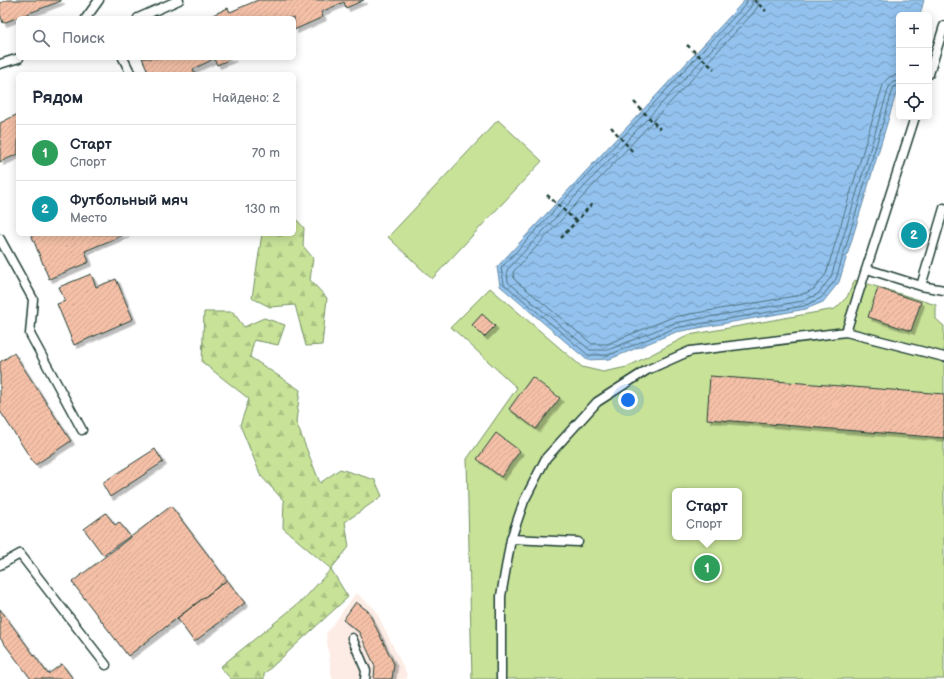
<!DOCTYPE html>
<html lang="ru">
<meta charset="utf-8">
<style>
body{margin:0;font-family:"Balsamiq Sans",sans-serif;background:#f6f6f7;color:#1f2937}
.controls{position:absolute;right:12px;top:12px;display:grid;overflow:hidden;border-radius:6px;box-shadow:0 2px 10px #0003}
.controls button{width:36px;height:36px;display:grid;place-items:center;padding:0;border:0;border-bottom:1px solid #e0e1e3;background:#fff;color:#1f2937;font:20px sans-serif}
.you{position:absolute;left:628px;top:400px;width:14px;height:14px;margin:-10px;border:3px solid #fff;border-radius:50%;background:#1a73e8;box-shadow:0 0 0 6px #1a73e833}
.badge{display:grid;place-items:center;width:26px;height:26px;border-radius:50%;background:#1f6fb2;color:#fff;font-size:13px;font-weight:700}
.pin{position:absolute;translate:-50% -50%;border:2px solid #fff;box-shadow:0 1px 4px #0006}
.popup{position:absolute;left:672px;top:488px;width:70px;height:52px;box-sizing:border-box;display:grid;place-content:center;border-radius:6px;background:#fff;filter:drop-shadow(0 1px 3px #0005);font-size:13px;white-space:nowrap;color:#747a83}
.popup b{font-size:15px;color:#1f2937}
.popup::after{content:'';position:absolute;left:50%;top:100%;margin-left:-8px;border:8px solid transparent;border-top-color:#fff}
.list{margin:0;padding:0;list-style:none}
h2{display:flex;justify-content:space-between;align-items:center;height:52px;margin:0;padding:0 16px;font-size:17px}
h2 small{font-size:13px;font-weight:400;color:#747a83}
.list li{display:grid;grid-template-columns:26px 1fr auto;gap:12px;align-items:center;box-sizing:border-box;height:56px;padding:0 16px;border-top:1px solid #e0e1e3}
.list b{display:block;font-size:15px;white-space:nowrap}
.list p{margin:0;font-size:13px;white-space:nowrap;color:#747a83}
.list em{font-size:13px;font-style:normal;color:#747a83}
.icon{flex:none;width:22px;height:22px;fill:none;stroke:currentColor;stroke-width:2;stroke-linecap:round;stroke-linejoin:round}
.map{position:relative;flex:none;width:944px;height:679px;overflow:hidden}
.search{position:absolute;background:#fff;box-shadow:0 2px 10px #0003;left:16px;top:16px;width:280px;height:44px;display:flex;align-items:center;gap:10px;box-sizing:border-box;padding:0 14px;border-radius:6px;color:#747a83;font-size:15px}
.panel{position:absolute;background:#fff;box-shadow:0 2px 10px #0003;left:16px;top:72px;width:280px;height:164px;border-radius:6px}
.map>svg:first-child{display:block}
.built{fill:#fcece5}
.green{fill:#c8e298;stroke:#749066;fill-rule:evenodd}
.forest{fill:url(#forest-firs);stroke:#749066}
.water{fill:url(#water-waves);stroke:#658da4}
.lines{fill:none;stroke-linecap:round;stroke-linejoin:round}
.shore{stroke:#4d727e;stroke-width:1}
.building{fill:url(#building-hatch);stroke:#1f3d34;filter:url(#shadow)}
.service-casing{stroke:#1f3d34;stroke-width:11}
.path{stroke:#1f3d34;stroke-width:2.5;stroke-dasharray:4 3;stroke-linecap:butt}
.service{stroke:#fff;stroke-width:8}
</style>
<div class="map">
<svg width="944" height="679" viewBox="0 0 944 679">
<defs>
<pattern id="forest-firs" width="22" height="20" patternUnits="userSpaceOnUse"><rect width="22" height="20" fill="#c8e298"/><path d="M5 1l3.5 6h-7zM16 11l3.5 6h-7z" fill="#abc384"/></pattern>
<pattern id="water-waves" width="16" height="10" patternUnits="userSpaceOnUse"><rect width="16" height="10" fill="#93c2ee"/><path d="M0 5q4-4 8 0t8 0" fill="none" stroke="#779fc2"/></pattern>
<pattern id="building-hatch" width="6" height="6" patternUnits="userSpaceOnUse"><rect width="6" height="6" fill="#f5c0a7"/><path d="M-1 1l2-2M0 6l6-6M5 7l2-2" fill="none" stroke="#d2a690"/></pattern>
<filter id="shadow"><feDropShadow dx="3.5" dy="3.5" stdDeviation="0" flood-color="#0004"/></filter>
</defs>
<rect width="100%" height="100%" fill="#fff"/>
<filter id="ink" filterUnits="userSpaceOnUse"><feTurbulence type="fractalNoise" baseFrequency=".025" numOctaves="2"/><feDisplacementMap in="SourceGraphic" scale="8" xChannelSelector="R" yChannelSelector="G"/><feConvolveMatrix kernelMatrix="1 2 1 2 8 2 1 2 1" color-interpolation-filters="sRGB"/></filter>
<g filter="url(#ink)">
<!-- built -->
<path class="built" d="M 356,593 L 375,609 L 407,675 L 407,679 L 332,679 L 326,634 Z"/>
<!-- green -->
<path class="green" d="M 498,120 L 542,161 L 432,279 L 388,237 Z
M 855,280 L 936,305 L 936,319 L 944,326 L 944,679 L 472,679 L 467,459 L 517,388 L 451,327 L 490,288 L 582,367 L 603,372 L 627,367 L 689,335 L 835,309 L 847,297 ZM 675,491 L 739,491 L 739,537 L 675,537 Z"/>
<!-- forest -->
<path class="forest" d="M 296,219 L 304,228 L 303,246 L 313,258 L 310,280 L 327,298 L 322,345 L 306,346 L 295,305 L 270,307 L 252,298 L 262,234 L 294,234 L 294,220 Z
M 204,312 L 233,312 L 244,327 L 264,318 L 285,325 L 278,345 L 254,340 L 250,357 L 300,390 L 296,422 L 320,483 L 340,469 L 375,480 L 382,496 L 345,522 L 349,547 L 331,569 L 348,597 L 264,674 L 264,679 L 231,679 L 220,667 L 304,599 L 331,569 L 283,528 L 284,501 L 261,476 L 240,425 L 249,399 L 202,362 Z"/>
<!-- water -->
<path class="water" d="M 745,0 L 924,0 L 920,15 L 899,15 L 899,84 L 839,282 L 823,302 L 806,309 L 676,332 L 610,359 L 587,360 L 500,286 L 497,267 Z"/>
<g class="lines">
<!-- shore -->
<path class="shore" d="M 747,0 L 746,4 L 501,268 L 504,284 L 588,355 L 609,355 L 675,328 L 804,306 L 821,298 L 836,279 L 893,89 L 895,86 L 899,86
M 752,0 L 752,4 L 750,8 L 507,270 L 508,282 L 590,350 L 608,350 L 674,323 L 803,301 L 818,294 L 831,277 L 889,87 L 893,82 L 899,81
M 758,0 L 758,6 L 754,12 L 513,272 L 514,279 L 592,344 L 607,344 L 673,317 L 801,295 L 814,289 L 826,274 L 883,85 C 886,78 891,75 899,75"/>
</g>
<!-- building -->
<path class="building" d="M 7,0 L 61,0 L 61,1 L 3,23 L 0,14 L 0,3 Z
M 258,0 L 364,0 L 346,8 L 344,2 L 321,12 L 323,17 L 294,30 L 294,18 L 206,18 L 228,8 L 230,12 Z
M 142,58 L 233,58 L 217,65 L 214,59 L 193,69 L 195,73 L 193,74 L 149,74 Z
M 18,114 L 18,154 L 0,162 L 0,123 Z
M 31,234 L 126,234 L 85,251 L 89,262 L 49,279 Z
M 91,274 L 96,287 L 116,279 L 133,319 L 74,345 L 57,304 L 65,301 L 59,287 Z
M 878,288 L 921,302 L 911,331 L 868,317 Z
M 482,314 L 495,326 L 484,337 L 472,325 Z
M 14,353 L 71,441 L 35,465 L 0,411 L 0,362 Z
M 710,376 L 944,394 L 944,438 L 707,419 Z
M 532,377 L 560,398 L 536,429 L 509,409 Z
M 496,433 L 520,451 L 501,477 L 477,459 Z
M 155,449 L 163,462 L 110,497 L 102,483 Z
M 171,506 L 227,580 L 128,656 L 72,582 Z
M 106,513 L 115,525 L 119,522 L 130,536 L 103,555 L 84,529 Z
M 227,580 L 245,603 L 194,642 L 177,618 Z
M 356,602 L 368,611 L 394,664 L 392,679 L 374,679 L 375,666 L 359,632 L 343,620 Z
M 0,609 L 48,674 L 62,664 L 73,679 L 31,679 L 0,638 Z"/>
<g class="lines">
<!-- service casing -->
<g class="service-casing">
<path id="service" d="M 86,18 L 99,0
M 138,18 L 179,0
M 123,58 L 131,74
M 0,64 L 19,58
M 929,74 L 944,26
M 0,239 L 33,299 L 30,334 L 82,430
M 867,269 L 921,286 L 944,208
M 921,286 L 944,290
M 846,332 L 915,117
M 511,539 L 578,542
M 0,565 L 20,554 L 106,665
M 352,638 L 366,671 L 365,679
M 501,679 L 501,596 L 511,539 L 524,501 L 546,458 L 597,402 L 647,370 L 690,351 L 846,332 L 944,357"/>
</g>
<!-- path -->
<path class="path" d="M 754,0 L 766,11
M 687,45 L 714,69
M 634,102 L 660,129
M 611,127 L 633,152
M 547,195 L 576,221
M 561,238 L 592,204"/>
<!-- service -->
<use href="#service" class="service"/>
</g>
</g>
</svg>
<div class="controls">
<button>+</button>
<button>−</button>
<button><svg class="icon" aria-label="locate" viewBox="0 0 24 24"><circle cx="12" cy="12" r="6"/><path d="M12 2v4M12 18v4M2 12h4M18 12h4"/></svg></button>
</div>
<div class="you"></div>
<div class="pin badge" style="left:707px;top:568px;background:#2e9e5b">1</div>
<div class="popup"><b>Старт</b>Спорт</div>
<div class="pin badge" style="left:914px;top:235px;background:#0f9aa8">2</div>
<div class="search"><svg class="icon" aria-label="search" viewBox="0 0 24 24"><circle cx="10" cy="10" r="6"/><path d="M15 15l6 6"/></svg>Поиск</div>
<section class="panel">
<h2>Рядом<small>Найдено: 2</small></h2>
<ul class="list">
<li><span class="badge" style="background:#2e9e5b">1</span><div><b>Старт</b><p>Спорт</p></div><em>70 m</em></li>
<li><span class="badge" style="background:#0f9aa8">2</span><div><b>Футбольный мяч</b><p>Место</p></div><em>130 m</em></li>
</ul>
</section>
</div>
